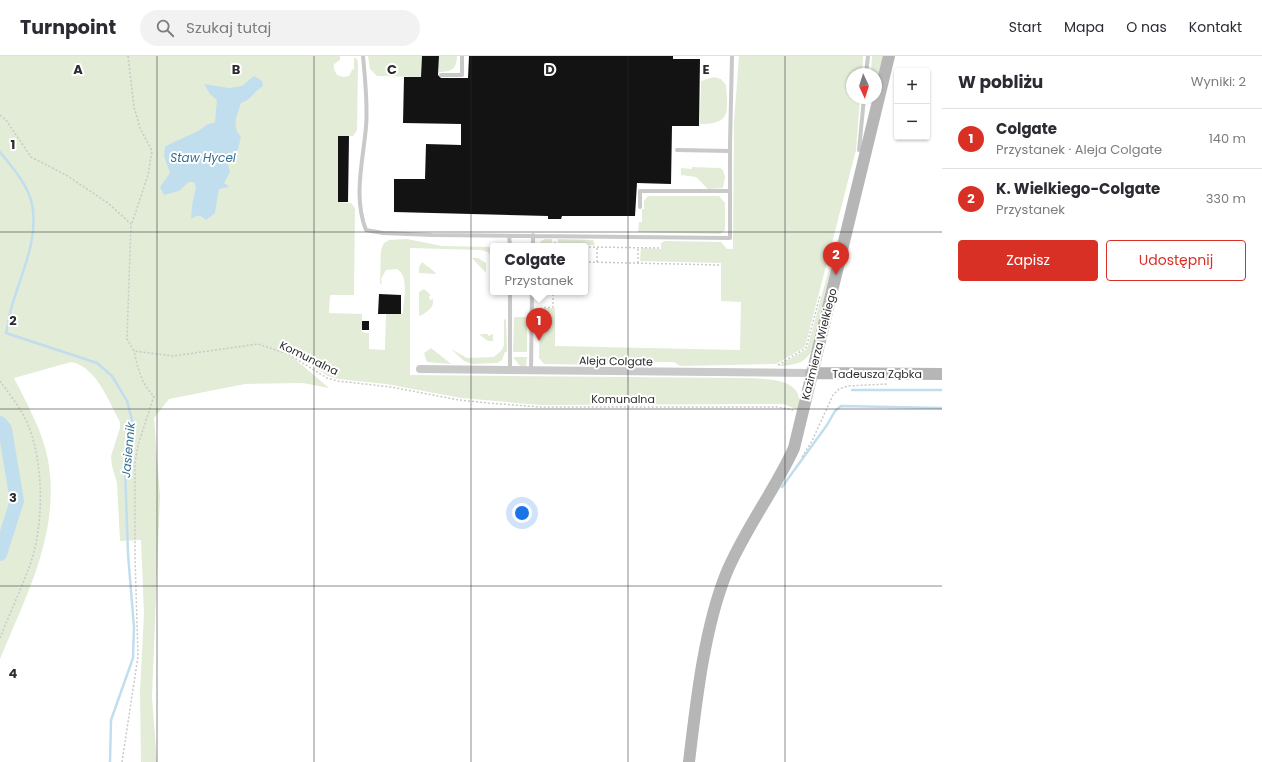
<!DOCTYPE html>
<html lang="pl">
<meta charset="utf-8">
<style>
body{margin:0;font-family:Poppins,sans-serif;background:#f2f2f3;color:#2b2b33}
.controls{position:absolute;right:12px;top:12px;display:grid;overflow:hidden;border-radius:4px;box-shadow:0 1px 3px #0004}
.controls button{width:36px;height:36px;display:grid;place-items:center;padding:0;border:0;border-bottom:1px solid #e1e1e2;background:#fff;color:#2b2b33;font:20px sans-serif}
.compass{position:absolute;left:846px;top:12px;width:36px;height:36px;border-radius:50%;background:#fff;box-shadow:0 1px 3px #0004;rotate:176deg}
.you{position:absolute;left:522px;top:457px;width:14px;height:14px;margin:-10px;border:3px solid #fff;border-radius:50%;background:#1a73e8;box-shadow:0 0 0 6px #1a73e833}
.badge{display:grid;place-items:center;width:26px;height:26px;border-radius:50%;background:#d93025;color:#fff;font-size:13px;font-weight:700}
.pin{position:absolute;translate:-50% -33px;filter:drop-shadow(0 1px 2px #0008)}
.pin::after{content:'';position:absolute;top:21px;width:14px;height:12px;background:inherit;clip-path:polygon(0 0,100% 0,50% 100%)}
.popup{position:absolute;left:490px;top:187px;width:98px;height:52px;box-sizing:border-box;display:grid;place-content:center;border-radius:4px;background:#fff;filter:drop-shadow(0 1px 3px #0005);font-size:13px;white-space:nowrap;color:#7c7c81}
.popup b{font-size:15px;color:#2b2b33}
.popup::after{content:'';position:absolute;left:50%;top:100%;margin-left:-8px;border:8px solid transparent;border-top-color:#fff}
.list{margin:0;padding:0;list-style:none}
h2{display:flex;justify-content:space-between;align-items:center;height:52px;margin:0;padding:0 16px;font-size:17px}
h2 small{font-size:13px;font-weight:400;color:#7c7c81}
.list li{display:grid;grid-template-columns:26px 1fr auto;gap:12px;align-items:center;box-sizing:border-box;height:60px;padding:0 16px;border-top:1px solid #e1e1e2}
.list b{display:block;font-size:15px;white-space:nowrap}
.list p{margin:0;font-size:13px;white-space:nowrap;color:#7c7c81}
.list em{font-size:13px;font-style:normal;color:#7c7c81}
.actions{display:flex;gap:8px;padding:12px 16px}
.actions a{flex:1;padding:9px 0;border:1px solid #d93025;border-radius:4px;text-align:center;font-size:14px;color:#d93025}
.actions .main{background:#d93025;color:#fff}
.icon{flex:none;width:22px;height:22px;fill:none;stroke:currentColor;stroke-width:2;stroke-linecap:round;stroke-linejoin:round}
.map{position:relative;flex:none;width:942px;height:706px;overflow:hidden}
header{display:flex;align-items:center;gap:24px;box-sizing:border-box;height:56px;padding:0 20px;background:#fff;border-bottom:1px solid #e1e1e2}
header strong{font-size:19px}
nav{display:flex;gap:22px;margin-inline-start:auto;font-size:14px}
.search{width:280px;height:36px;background:#f2f2f3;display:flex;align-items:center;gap:10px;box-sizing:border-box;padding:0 14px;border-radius:22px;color:#7c7c81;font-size:15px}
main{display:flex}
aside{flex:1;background:#fff}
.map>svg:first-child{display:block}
.green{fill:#e3ecd7}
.water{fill:#c1deee}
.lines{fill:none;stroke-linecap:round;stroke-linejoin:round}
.stream{stroke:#c1deee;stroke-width:2.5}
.river{stroke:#c1deee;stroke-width:14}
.building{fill:#131313}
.path{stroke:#c9c9c9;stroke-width:1.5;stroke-dasharray:2 2;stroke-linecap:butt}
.lane{stroke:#c9c9c9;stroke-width:4}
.street{stroke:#c9c9c9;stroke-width:8}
.secondary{stroke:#b6b6b6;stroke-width:12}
.grid{fill:none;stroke:#2c2c2c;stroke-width:1;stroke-opacity:0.55}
.labels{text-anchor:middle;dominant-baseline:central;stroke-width:4;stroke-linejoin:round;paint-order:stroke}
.street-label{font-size:11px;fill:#2c2c2c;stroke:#fff}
.water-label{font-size:12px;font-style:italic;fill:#337195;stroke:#fff}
.grid-label{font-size:13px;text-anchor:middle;font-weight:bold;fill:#2c2c2c;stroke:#fff;stroke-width:4;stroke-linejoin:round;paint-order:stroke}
</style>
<header>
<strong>Turnpoint</strong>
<div class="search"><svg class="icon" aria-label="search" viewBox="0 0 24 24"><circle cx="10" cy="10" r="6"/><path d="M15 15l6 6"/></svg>Szukaj tutaj</div>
<nav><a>Start</a><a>Mapa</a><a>O nas</a><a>Kontakt</a></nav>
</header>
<main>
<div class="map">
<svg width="942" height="706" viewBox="0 0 942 706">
<rect width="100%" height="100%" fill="#fff"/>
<!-- green -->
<path class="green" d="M 0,0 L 340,0 L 340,4 L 334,8 L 334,13 L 337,19 L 343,21 L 349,20 L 352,14 L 354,13 L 354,2 L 356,2 L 358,6 L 357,74 L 353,80 L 339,80 L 338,146 L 351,147 L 355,152 L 354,239 L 330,239 L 329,257 L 362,258 L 362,276 L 369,277 L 369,293 L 385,294 L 386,258 L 403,258 C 403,245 410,221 397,213 L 386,214 L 381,223 L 382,229 L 380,227 L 381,194 L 384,187 L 389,184 L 407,183 L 442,190 L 491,191 L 493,192 L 493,201 L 488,196 L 481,194 L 410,192 L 410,319 L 743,322 C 764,323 807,320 798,354 L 784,348 L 540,349 L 461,342 L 386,328 L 338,323 L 328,320 L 294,299 L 289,298 L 329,332 L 303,327 L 245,328 L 169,343 L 154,362 L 160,440 L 152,641 L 157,706 L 141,706 L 140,635 L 144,557 L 141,484 L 120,485 L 117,427 L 112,410 L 111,400 L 120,372 L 120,366 C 109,346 96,310 71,306 L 14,322 C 27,348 43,376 48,404 C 61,475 26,540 0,603 Z
M 368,0 L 422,0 L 421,21 L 377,20 L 370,13 Z
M 439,0 L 457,0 C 457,13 451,16 439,16 Z
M 739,0 L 863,0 L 862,18 L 852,18 L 852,42 L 860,42 L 856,94 L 805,291 L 776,308 L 680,310 L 674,306 L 613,306 L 605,309 L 544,308 L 539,302 L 539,297 L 540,256 L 543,252 L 555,252 L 555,290 L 740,294 L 741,246 L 721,245 L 721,207 L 640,205 L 641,192 L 661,193 L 661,187 L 665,185 L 721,186 L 727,193 L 733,193 L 734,66 Z
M 872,0 L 885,0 L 876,36 L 876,18 L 871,18 Z
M 714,21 L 721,23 L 726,29 C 728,55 731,69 700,68 L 701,25 Z
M 692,111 L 720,112 L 723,114 L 725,121 L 723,132 L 708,133 L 696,121 L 681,119 L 681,112 L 692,113 Z
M 648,140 L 719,140 L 725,147 L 725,174 L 720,178 L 638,176 L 639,166 L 642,166 L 642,153 L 644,153 L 644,145 Z
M 545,183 L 552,183 L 552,190 L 538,190 L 541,185 Z
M 558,183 L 593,184 L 595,189 L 558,189 Z
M 837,184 L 839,185 L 811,296 C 803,309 792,309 778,310 L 807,293 Z
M 472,202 L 478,202 L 486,207 L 486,217 Z
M 422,206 L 436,217 L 435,218 L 419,217 L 419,211 Z
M 424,233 L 431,239 L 429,240 L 430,244 L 433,243 C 434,252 428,255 420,260 L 419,259 L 419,236 Z
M 514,261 L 527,261 L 527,296 L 513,296 Z
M 504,263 L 506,264 L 507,296 L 505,296 L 502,304 L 498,307 L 472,308 L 464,305 L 451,293 L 467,302 L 494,301 L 502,294 L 504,289 Z
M 480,278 L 488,278 L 488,280 L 493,278 L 493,285 L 488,285 L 480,279 Z
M 431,292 L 450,307 L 450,308 L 427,306 L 424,297 Z
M 513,301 L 527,301 L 526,311 L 520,310 Z"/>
<!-- water -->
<path class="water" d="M 254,20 L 262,25 L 263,30 C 254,35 251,44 241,47 C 237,60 231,70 241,81 L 238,93 L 228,108 L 230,116 L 224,127 L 229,131 L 219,133 L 215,157 L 206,164 C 200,159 198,158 191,163 L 192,150 L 196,131 L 194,126 L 189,126 L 179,135 L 164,139 L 160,131 L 170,117 L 164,100 L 165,91 C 176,84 187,81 198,75 C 205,71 206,67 215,67 L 217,44 L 210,38 L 204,28 L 229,32 L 242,30 Z"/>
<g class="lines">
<!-- stream -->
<path class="stream" d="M 0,96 C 12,111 28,129 32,148 C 39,184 21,217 12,250 C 9,259 8,268 6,277 L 97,307 L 112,320 L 127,345 L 132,364 L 125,411 L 128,498 L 134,571 L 133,602 L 111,664 L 110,706
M 852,334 L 942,334
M 782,431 L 827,369 L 835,355 L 841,350 L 942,352"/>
<!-- river -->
<path class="river" d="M 0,367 L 5,373 L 17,445 L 0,498"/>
</g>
<!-- building -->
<path class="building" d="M 422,0 L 439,0 L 438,19 L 441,22 L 468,22 L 469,0 L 673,0 L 673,3 L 700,3 L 699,70 L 672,70 L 671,128 L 637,127 L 635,160 L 562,160 L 561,163 L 548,163 L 548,160 L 394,156 L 394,123 L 425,123 L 426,88 L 461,89 L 461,68 L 403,67 L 404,21 L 421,21 Z
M 338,80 L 349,80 L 348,146 L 338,146 Z
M 379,238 L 401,239 L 401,258 L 378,258 Z
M 362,265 L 369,265 L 369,274 L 362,274 Z"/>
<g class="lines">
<!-- path -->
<path class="path" d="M 128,0 L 134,51 L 140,72 L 152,95 L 148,119 L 132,167
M 0,59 L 6,64 L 31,101 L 66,119 L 108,147 L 131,168 L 127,283 L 134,295 L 173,300 L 258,288 L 288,298 L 327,322 L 338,325 L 391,331 L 459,344 L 488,347 L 540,351 L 777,351 L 793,354
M 555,186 L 555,190 L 557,190
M 585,191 L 660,192
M 585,206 L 720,209
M 597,206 L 597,191
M 638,207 L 638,193
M 538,256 L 541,252 L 553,251 L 553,236
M 778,309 L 806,292 L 820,240
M 0,325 C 10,339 23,355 29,371 C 44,411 44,469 30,509 C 21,533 10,557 0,582
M 802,401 L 812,385 L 833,339 L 839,333 L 848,330 L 888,328
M 122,706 L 138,600 L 135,501 L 135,407 L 138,389 L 154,340 C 141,328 138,312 134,295"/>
<!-- lane -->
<path class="lane" d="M 363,0 C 365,23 368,48 366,71 C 363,105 353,141 366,174 L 383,177 L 432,179 L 730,182 L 730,88 L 732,0
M 866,18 L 868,0
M 441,19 L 462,19 L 462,0
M 677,94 L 730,95
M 859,94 L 864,42
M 640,151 L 640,135 L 730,135
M 509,180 L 510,190
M 533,190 L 533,179
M 510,314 L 510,236
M 531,315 L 532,236"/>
<!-- street -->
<path class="street" d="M 420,313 L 811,317"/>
<!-- secondary -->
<path class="secondary" d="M 811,317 L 942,318
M 689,706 C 696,647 704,573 726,518 C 744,474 774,436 794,392 L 889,0"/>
</g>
<!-- grid -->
<path class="grid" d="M 157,0 L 157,706M 314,0 L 314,706M 471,0 L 471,706M 628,0 L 628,706M 785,0 L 785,706M 0,176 L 942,176M 0,353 L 942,353M 0,530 L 942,530"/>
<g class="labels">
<!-- street labels -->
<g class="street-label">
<text transform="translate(819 288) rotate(-76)">Kazimierza Wielkiego</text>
<text transform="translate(309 302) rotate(26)">Komunalna</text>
<text transform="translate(616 305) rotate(1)">Aleja Colgate</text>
<text x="877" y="318">Tadeusza Ząbka</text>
<text x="623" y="343">Komunalna</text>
</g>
<!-- water labels -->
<g class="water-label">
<text x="203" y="101">Staw Hycel</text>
<text transform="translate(128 394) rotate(-85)">Jasiennik</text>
</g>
</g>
<g class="grid-label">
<text x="78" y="18">A</text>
<text x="236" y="18">B</text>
<text x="392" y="18">C</text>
<text x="550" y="18">D</text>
<text x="706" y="18">E</text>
<text x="13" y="93">1</text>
<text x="13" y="269">2</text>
<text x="13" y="446">3</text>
<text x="13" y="622">4</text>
</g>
</svg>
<div class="controls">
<button>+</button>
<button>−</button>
</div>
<svg class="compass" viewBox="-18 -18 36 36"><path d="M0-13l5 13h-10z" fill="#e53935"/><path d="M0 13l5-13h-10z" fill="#7c7c81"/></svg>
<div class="you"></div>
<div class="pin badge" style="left:539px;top:285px">1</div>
<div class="popup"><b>Colgate</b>Przystanek</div>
<div class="pin badge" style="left:836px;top:219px">2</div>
</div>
<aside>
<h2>W pobliżu<small>Wyniki: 2</small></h2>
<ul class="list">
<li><span class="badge">1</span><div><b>Colgate</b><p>Przystanek · Aleja Colgate</p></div><em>140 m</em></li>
<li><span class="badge">2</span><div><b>K. Wielkiego-Colgate</b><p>Przystanek</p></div><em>330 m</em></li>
</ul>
<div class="actions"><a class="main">Zapisz</a><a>Udostępnij</a></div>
</aside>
</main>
